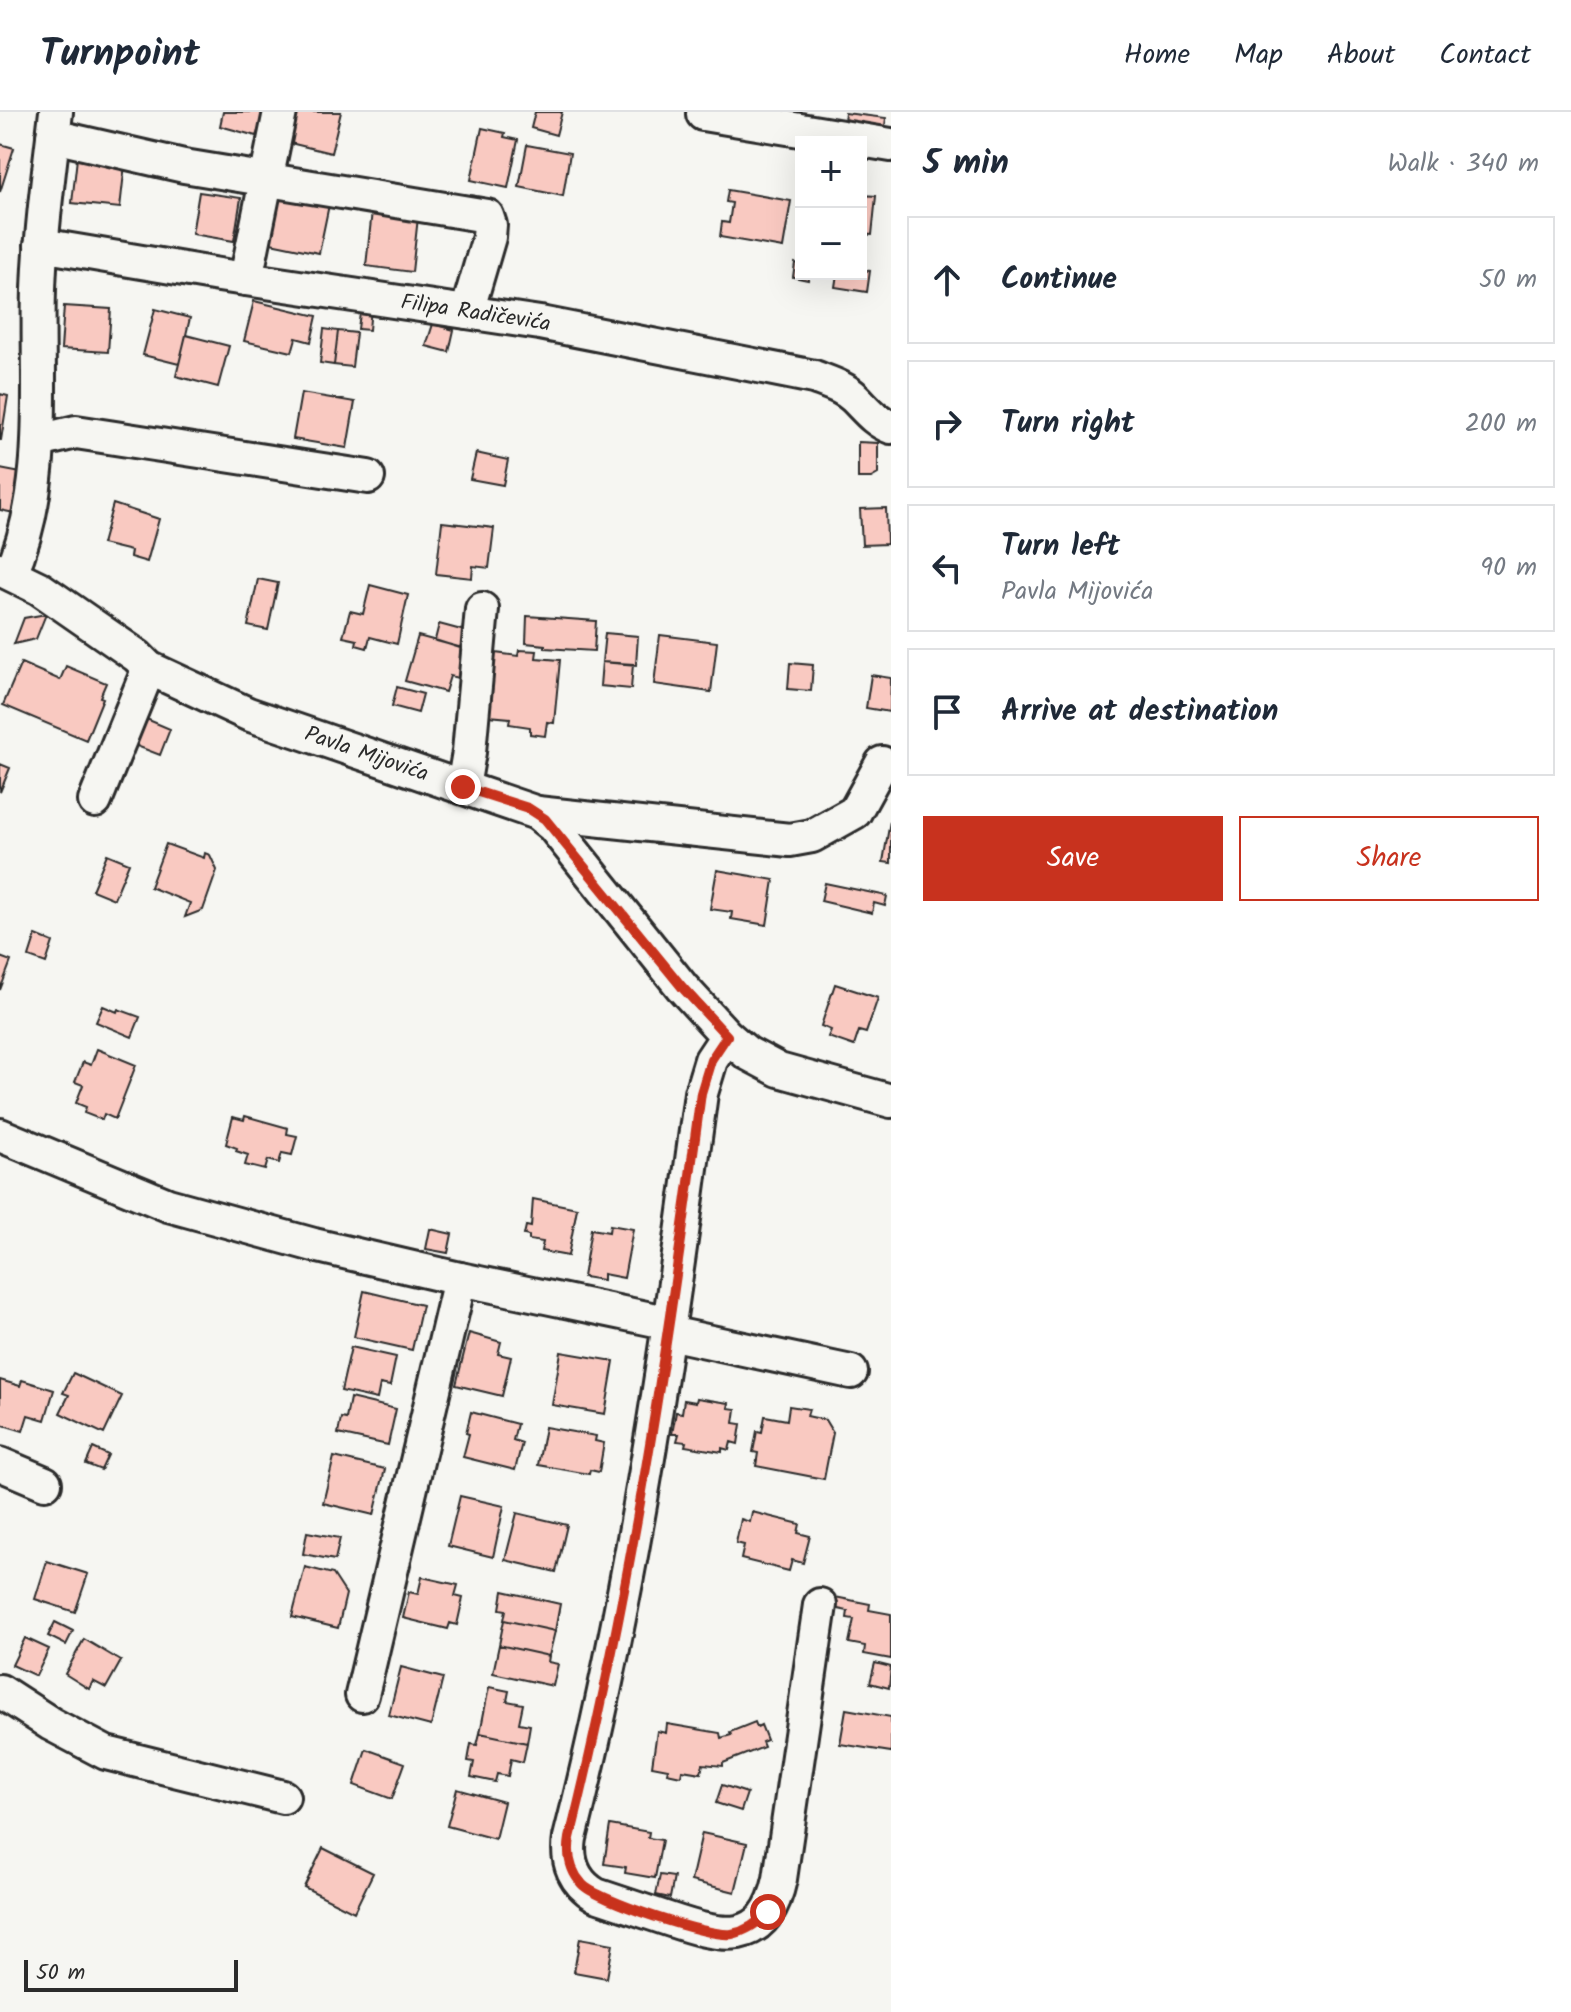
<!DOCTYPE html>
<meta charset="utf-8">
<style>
body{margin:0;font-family:Kalam,sans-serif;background:#f2f2f3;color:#1f2937}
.controls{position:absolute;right:24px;top:24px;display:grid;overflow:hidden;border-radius:0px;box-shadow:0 8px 32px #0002}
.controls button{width:72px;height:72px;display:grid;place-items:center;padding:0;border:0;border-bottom:2px solid #e0e1e3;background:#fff;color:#1f2937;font:40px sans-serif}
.scale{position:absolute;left:24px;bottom:20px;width:214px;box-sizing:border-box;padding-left:8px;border:4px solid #2b2b2b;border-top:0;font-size:22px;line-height:28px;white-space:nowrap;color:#2b2b2b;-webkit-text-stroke:6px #f6f6f2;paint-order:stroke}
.stop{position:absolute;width:24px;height:24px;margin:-18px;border:6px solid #c8321e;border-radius:50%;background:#fff}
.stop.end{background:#c8321e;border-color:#fff;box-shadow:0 2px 8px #0008}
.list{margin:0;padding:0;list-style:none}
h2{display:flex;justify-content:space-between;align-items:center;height:104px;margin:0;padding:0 32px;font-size:34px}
h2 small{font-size:26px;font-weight:400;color:#747a83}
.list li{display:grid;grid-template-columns:52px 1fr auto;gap:24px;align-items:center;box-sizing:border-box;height:128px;margin:0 16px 16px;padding:0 16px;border:2px solid #e0e1e3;border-radius:0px}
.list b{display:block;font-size:30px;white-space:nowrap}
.list p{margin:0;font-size:26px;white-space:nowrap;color:#747a83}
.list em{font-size:26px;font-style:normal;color:#747a83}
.actions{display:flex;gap:16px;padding:24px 32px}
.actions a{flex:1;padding:18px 0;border:2px solid #c8321e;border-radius:0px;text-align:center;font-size:28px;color:#c8321e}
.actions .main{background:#c8321e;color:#fff}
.icon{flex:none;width:44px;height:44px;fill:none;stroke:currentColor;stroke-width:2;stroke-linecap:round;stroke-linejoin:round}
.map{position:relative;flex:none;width:891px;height:1900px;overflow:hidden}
header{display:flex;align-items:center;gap:48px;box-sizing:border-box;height:112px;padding:0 40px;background:#fff;border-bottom:2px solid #e0e1e3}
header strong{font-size:38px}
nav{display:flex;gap:44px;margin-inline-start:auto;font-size:28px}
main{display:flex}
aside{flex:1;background:#fff}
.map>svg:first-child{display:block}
.building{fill:#f9c9c1;stroke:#2b2b2b;stroke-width:2}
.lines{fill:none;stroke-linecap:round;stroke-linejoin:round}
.minor-casing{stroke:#2b2b2b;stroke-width:38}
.minor{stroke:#f6f6f2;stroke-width:32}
.route{stroke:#c8321e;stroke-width:10}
.labels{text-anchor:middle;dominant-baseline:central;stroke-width:7;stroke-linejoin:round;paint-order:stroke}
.street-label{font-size:22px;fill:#2b2b2b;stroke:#f6f6f2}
</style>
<header>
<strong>Turnpoint</strong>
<nav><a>Home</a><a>Map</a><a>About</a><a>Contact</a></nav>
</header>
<main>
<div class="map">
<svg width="891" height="1900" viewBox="0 0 891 1900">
<rect width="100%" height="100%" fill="#f6f6f2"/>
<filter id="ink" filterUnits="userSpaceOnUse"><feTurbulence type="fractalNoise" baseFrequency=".0125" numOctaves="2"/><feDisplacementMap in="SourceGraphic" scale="16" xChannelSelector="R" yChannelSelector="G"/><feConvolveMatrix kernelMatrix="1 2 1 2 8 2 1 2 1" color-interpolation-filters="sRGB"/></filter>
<g filter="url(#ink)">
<!-- building -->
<path class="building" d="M 223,0 L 267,0 L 262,21 L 258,19 L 256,24 L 220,14 Z
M 294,0 L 341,0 L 331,41 L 286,30 Z
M 535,0 L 562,0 L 556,23 L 531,16 Z
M 845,1 L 886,6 L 884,22 L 843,17 Z
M 482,16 L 505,21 L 504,25 L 518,28 L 508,76 L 471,68 Z
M 0,32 L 14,36 L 0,80 Z
M 527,33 L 570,41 L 563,84 L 519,75 Z
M 77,46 L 125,52 L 120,96 L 72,91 Z
M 273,71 L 331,83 L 319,141 L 261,129 Z
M 728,78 L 791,89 L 783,136 L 720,125 L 722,110 L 729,111 L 732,91 L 726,90 Z
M 199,80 L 241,86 L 234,129 L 192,122 Z
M 861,83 L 876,84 L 872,123 L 861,122 Z
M 372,99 L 418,105 L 412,160 L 366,154 Z
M 795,151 L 801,152 L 801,162 L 809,162 L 808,168 L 793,165 Z
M 861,158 L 870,159 L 867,180 L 835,175 L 837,162 L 861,162 Z
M 254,189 L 317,204 L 311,230 L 296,226 L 292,240 L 244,229 Z
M 361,193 L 371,195 L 369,218 L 358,217 Z
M 64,194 L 111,197 L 108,240 L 61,237 Z
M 155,197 L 190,206 L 179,252 L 143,243 Z
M 433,212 L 454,218 L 449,240 L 426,234 Z
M 324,217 L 338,219 L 334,253 L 320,251 Z
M 338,219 L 356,221 L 352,255 L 334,253 Z
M 186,223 L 229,234 L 218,275 L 176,264 Z
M 301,281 L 355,290 L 347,336 L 293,327 Z
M 0,282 L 8,284 L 1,328 L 0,328 Z
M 858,330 L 878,331 L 878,362 L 871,366 L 858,366 Z
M 476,341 L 508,348 L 503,373 L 470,367 Z
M 0,357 L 21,361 L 14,401 L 0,398 Z
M 113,392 L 159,407 L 147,450 L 130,445 L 131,439 L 102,432 Z
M 886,396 L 887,432 L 862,433 L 860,397 Z
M 442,410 L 494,416 L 489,456 L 473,454 L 472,466 L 436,462 Z
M 258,467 L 278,471 L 268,518 L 248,514 Z
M 370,473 L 408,483 L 397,532 L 370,525 L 367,536 L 356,533 L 357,528 L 343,525 L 350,499 L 363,502 Z
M 46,502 L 36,527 L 14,532 L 24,506 Z
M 527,504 L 596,509 L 594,539 L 545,536 L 545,533 L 526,531 Z
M 439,512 L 465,519 L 460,536 L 435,528 Z
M 605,521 L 638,524 L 636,553 L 602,550 Z
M 660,523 L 717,530 L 711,580 L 654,572 Z
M 418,524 L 466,537 L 458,566 L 450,564 L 445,580 L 405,569 Z
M 519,538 L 537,539 L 536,546 L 560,548 L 554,611 L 547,610 L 545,624 L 530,622 L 530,615 L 509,612 L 510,606 L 489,604 L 491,586 L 486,585 L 487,573 L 492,574 L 495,541 L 518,544 Z
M 602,550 L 633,552 L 631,577 L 600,574 Z
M 21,551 L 60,568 L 66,554 L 106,571 L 100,585 L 103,586 L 86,628 L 3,593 Z
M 790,551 L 813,553 L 811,579 L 788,577 Z
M 871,563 L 891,566 L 890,600 L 866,596 Z
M 397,575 L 423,582 L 418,601 L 392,594 Z
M 144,606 L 170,617 L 160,643 L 134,633 Z
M 0,652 L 10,656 L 0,680 Z
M 890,709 L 891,709 L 891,751 L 883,750 Z
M 166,732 L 204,746 L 205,741 L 210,743 L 217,758 L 203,798 L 185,805 L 190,791 L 150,775 Z
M 107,742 L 129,751 L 114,787 L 92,778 Z
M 717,758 L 774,768 L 767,813 L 731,807 L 732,800 L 710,797 Z
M 825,771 L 887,784 L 885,794 L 874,791 L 872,801 L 821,789 Z
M 36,823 L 53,830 L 46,851 L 29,845 Z
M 0,845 L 11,849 L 0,878 Z
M 835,872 L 878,886 L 866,921 L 859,919 L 854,934 L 828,925 L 831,918 L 821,914 Z
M 103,894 L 117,900 L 118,897 L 140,905 L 132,925 L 96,910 Z
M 97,937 L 136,953 L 115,1007 L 104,1002 L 102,1008 L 84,1001 L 86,995 L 76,991 L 83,973 L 75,970 L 83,950 L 91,953 Z
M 245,1004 L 288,1016 L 287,1022 L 297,1024 L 292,1043 L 282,1041 L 279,1051 L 268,1048 L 265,1058 L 245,1053 L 248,1043 L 236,1039 L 237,1036 L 226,1032 L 233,1005 L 244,1008 Z
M 533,1087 L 577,1096 L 568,1144 L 541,1139 L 543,1130 L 529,1128 L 529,1124 L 524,1123 L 526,1114 L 531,1115 Z
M 610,1113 L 633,1117 L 624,1166 L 603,1162 L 603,1168 L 583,1165 L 591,1117 L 609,1120 Z
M 430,1117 L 452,1122 L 448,1141 L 426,1137 Z
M 364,1179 L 422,1193 L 412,1238 L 354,1225 Z
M 469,1221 L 501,1230 L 498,1242 L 511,1245 L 502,1284 L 456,1273 Z
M 351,1235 L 396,1245 L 390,1274 L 380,1272 L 377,1287 L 341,1279 Z
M 561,1240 L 614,1249 L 605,1302 L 552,1293 Z
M 73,1261 L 122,1284 L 104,1322 L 60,1301 L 69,1283 L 63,1281 Z
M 0,1268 L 20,1274 L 22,1268 L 54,1278 L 45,1308 L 28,1303 L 23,1319 L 0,1312 Z
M 350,1286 L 396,1297 L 388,1333 L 338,1322 L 341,1306 L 346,1307 Z
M 697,1286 L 729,1291 L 728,1296 L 736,1297 L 734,1311 L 741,1312 L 738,1332 L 731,1330 L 729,1338 L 722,1336 L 722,1340 L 685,1334 L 686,1330 L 677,1329 L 679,1322 L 672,1322 L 676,1300 L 682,1301 L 684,1288 L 696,1290 Z
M 789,1294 L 809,1297 L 807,1304 L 825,1308 L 833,1321 L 824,1367 L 756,1354 L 758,1341 L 753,1340 L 757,1319 L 762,1320 L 765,1304 L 787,1308 Z
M 471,1300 L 517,1312 L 513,1328 L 522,1331 L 515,1358 L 463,1345 L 469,1322 L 466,1321 Z
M 545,1315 L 596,1324 L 595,1329 L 604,1331 L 599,1360 L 590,1358 L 589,1362 L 538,1353 Z
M 93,1336 L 108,1343 L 101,1358 L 86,1352 Z
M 334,1345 L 385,1357 L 374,1403 L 323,1391 Z
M 460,1384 L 504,1394 L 493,1445 L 448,1434 Z
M 752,1400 L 800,1412 L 798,1421 L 810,1424 L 803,1451 L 792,1448 L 789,1459 L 741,1447 L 744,1433 L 736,1431 L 741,1407 L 750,1410 Z
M 517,1401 L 567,1413 L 556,1460 L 505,1448 Z
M 307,1420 L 340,1426 L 335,1448 L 303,1442 Z
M 47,1449 L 88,1462 L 75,1500 L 35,1487 Z
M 305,1455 L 333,1462 L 346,1482 L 338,1516 L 292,1505 Z
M 422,1465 L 458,1473 L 455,1484 L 463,1486 L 457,1513 L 450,1511 L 448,1517 L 403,1506 L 409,1480 L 418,1482 Z
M 503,1479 L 560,1492 L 555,1519 L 504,1508 L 506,1498 L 500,1497 Z
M 835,1485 L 870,1492 L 869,1498 L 891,1502 L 891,1547 L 864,1542 L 865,1534 L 849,1531 L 854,1507 L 847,1506 L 848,1499 L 833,1496 Z
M 504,1508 L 555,1519 L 549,1544 L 499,1533 Z
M 55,1510 L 73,1519 L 66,1533 L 48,1524 Z
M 25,1526 L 49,1537 L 36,1564 L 12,1553 Z
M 84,1527 L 121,1549 L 106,1576 L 93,1569 L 89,1577 L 65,1562 Z
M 499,1533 L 549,1544 L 548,1550 L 558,1552 L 553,1574 L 493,1561 Z
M 875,1551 L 891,1555 L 889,1576 L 870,1571 Z
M 401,1555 L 443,1566 L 431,1614 L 389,1603 Z
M 489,1575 L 509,1579 L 507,1589 L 523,1592 L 519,1611 L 530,1613 L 527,1631 L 480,1621 Z
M 846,1597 L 891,1605 L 891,1640 L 840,1632 Z
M 755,1610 L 757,1615 L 761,1613 L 767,1628 L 762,1630 L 764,1635 L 723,1651 L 723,1654 L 703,1652 L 701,1661 L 682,1658 L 681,1664 L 667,1661 L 668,1657 L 652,1654 L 657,1619 L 666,1621 L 667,1612 L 720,1621 L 721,1626 L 731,1623 L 730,1620 Z
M 480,1621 L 527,1631 L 523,1650 L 511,1647 L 508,1664 L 497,1662 L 495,1670 L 471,1665 L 474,1650 L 468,1649 L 471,1632 L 477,1633 Z
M 366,1637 L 405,1651 L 392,1687 L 354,1673 Z
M 722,1673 L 747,1681 L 741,1699 L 716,1691 Z
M 457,1677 L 504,1690 L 495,1727 L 447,1714 Z
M 610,1713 L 649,1720 L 648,1726 L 662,1728 L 655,1766 L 625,1761 L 626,1755 L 604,1752 Z
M 702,1721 L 747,1731 L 735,1780 L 691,1769 Z
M 323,1736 L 373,1761 L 354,1800 L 304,1775 Z
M 660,1763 L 674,1765 L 670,1786 L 656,1783 Z
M 580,1826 L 613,1832 L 607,1866 L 574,1860 Z"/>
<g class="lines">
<!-- minor casing -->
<g class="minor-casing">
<g id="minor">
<path d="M 703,2 L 891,33"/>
<path d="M 53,24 L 184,54 L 487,104 L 490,113 L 489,125 L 467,200"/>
<path id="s1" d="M 41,133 L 219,163 L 540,211 L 814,265 C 829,271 844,275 855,286 C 867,298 875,309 891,315"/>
<path d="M 246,167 L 280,0"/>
<path d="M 39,329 L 76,320 L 368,365"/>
<path id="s2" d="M 0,457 L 39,476 L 137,544 L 149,556 L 248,602 L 537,701 L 553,714 L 682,875 L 727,924 L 747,941 L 779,958 L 891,989"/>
<path d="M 11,461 C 50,371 36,271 39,177 C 41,118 49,59 56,0"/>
<path d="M 463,675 L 469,640 L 482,497"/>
<path d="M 95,689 L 149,556"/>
<path d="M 537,701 L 790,728 L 812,724 L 855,700 L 882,651"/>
<path d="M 727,924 L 711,948 L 701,981 C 668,1232 632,1481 570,1726 C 566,1751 575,1771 596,1783 C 620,1791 644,1799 668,1807 C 721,1825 765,1837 780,1767 L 820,1493"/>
<path d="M 0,1023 L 168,1093 L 314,1133 L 460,1167 L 670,1211"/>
<path d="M 669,1221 L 851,1260"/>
<path d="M 0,1352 L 45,1371"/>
<path d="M 0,1579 L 51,1612 L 106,1641 L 283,1685"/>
<path d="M 362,1583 L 460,1167"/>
</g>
</g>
<!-- minor -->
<use href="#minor" class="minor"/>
</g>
</g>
<g class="lines" filter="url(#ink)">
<!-- route -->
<path class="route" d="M 463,675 L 528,696 L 545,707 L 682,875 L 727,924 L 711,948 L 701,981 C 668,1232 631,1481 570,1726 C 567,1743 570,1759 582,1772 C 596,1788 711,1826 732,1822 C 747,1819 758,1811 768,1800"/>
</g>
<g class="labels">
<!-- street labels -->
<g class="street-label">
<text stroke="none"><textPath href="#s1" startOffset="440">Filipa Radičevića</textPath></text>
<text stroke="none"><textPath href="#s2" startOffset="414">Pavla Mijovića</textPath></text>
</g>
</g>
</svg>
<div class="controls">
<button>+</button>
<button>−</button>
</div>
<div class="scale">50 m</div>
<div class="stop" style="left:768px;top:1800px"></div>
<div class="stop end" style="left:463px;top:675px"></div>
</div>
<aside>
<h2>5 min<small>Walk · 340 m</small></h2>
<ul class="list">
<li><svg class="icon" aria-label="ahead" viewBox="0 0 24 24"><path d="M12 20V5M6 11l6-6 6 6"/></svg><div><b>Continue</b></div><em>50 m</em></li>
<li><svg class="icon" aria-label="right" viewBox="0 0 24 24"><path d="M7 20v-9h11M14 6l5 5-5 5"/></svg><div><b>Turn right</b></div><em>200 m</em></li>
<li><svg class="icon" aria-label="left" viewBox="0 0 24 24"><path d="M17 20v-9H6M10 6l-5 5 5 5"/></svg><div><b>Turn left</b><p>Pavla Mijovića</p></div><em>90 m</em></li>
<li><svg class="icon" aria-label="arrive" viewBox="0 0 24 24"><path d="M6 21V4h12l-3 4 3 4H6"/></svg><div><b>Arrive at destination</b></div></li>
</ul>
<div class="actions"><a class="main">Save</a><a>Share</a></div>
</aside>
</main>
